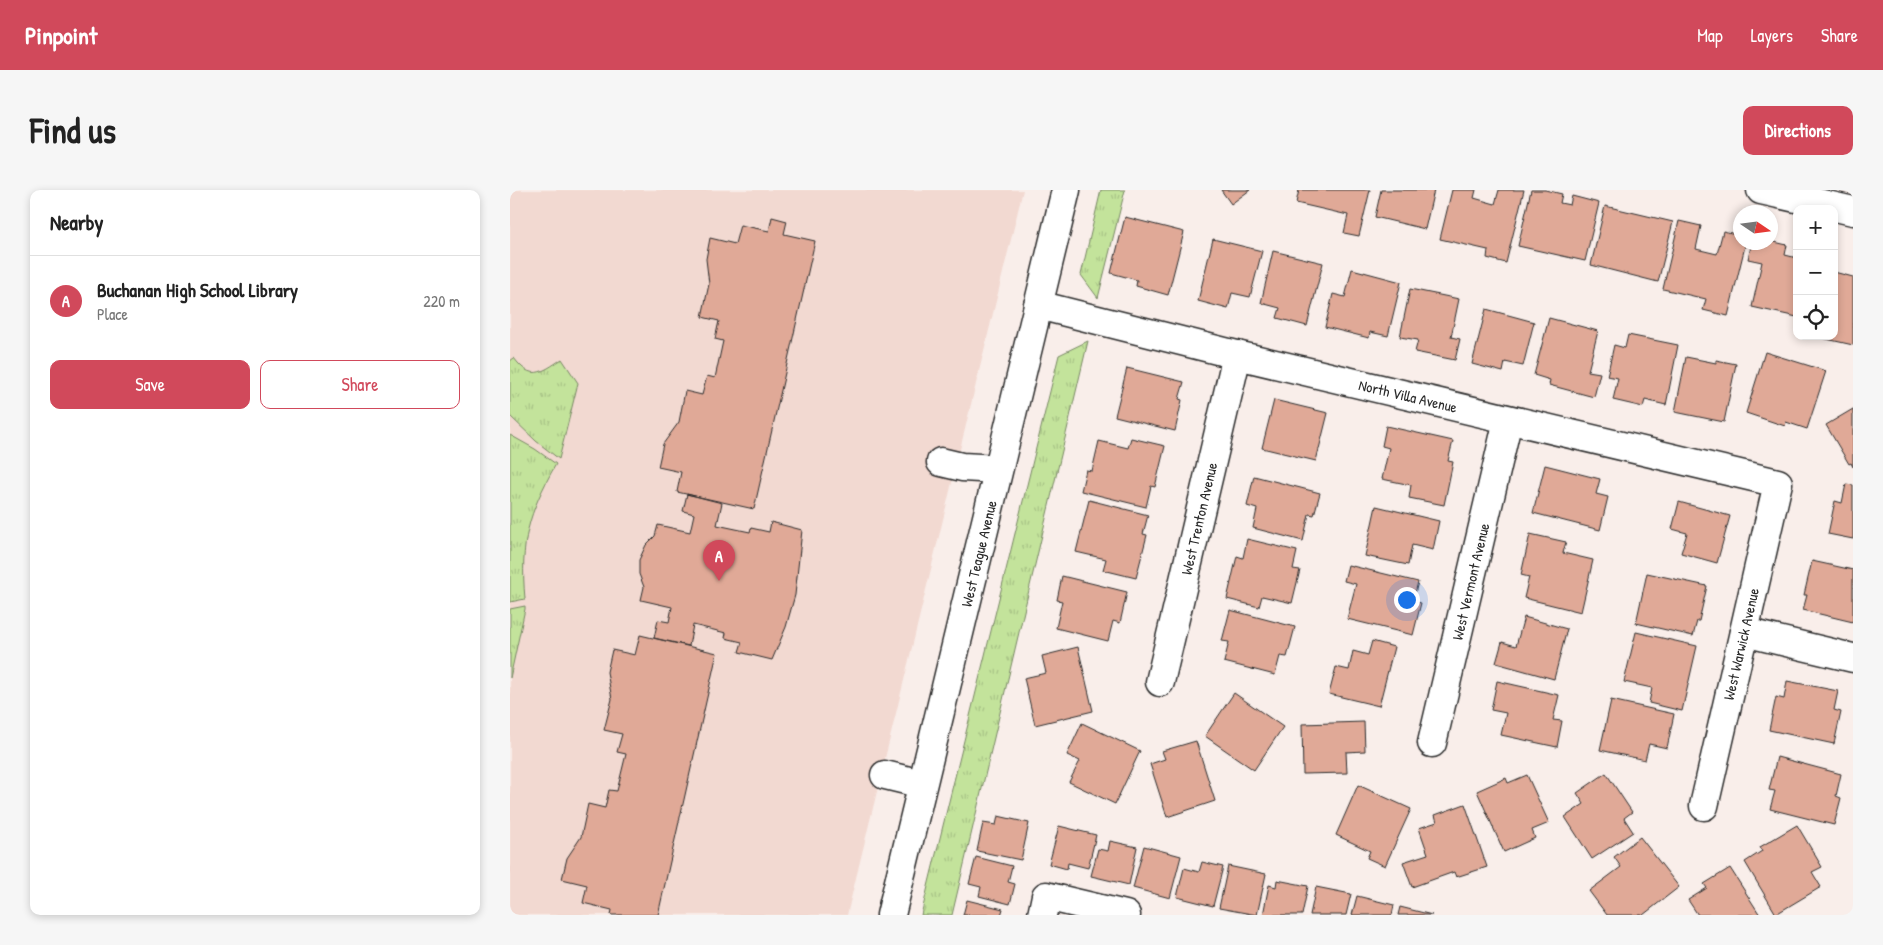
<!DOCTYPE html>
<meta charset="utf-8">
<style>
body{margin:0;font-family:"Patrick Hand",sans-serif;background:#f6f6f6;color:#222}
.controls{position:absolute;right:15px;top:15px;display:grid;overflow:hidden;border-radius:10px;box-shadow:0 2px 8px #0003}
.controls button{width:45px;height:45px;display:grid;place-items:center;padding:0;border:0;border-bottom:1px solid #e0e0e0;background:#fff;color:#222;font:25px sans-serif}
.compass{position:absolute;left:1223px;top:15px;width:45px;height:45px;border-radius:50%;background:#fff;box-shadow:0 2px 8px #0003;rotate:103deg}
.you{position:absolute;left:896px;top:409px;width:18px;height:18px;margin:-12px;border:4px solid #fff;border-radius:50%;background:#1a73e8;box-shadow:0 0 0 8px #1a73e833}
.badge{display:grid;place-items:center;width:32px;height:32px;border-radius:50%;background:#d1495b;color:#fff;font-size:16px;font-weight:700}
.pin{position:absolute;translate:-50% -41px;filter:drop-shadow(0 1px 2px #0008)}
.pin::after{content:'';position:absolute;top:26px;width:18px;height:15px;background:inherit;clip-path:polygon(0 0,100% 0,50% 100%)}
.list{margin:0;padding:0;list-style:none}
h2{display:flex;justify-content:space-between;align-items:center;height:65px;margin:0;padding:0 20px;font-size:21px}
h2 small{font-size:16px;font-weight:400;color:#767676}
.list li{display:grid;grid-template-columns:32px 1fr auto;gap:15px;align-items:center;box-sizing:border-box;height:90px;padding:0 20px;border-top:1px solid #e0e0e0}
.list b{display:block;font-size:19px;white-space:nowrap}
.list p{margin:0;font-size:16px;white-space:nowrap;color:#767676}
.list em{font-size:16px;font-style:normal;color:#767676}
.actions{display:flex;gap:10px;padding:15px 20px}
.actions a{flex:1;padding:11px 0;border:1px solid #d1495b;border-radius:10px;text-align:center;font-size:18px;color:#d1495b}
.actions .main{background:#d1495b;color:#fff}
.icon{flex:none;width:28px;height:28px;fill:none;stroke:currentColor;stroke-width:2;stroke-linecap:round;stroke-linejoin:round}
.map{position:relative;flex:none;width:1343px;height:725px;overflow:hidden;border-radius:10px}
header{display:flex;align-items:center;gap:30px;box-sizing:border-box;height:70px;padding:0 25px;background:#d1495b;color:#fff}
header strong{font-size:24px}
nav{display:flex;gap:28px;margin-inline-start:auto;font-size:18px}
.intro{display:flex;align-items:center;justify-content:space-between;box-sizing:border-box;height:120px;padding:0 30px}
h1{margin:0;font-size:35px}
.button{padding:12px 22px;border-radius:10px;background:#d1495b;color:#fff;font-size:18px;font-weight:700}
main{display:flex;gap:30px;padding:0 30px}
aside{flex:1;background:#fff;border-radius:10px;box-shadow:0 2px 8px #0003}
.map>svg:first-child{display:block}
.built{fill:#f2d9d1}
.grass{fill:url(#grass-tufts);stroke:#778763}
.building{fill:#e0a997;stroke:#2b2b2b}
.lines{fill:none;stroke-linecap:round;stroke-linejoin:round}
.minor-casing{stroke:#2b2b2b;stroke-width:31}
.minor{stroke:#fff;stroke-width:28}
.labels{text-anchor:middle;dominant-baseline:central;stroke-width:4.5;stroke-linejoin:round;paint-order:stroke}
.street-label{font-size:15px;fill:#2b2b2b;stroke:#fff}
</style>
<header>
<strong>Pinpoint</strong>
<nav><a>Map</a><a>Layers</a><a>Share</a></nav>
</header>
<div class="intro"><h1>Find us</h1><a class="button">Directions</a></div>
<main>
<aside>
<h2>Nearby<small></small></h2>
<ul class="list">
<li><span class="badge">A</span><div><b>Buchanan High School Library</b><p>Place</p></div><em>220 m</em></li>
</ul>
<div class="actions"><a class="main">Save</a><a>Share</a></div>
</aside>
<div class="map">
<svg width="1343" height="725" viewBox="0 0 1343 725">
<defs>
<pattern id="grass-tufts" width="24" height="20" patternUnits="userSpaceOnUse" patternTransform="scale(1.25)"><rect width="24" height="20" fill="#c3e39b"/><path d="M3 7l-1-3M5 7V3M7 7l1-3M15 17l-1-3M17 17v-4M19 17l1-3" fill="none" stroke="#a8c386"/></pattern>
</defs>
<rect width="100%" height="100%" fill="#f9eeea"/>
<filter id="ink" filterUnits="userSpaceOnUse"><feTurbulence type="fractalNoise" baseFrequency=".02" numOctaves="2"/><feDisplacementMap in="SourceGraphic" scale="10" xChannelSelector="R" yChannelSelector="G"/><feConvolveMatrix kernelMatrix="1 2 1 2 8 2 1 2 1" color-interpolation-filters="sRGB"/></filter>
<g filter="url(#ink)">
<!-- built -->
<path class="built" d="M 0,0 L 513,0 L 337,725 L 0,725 Z"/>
<!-- grass -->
<path class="grass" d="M 591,0 L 615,0 L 588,108 L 571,85 Z
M 578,151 L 442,725 L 411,725 L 549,165 Z
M 4,168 C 21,191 31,183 52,169 L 68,193 L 49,269 L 26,251 L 0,226 L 0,171 Z
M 0,245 L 25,259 L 46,274 C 18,324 10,352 15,409 L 0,412 Z
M 15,416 L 15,419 L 0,488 L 0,419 Z"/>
<!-- building -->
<path class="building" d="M 711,0 L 740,0 L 721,14 Z
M 789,0 L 860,0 L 849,46 L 834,43 L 838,25 L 786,13 Z
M 871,0 L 924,0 L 915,39 L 865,27 Z
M 942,0 L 966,0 L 964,8 L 985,14 L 989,0 L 1014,0 L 996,73 L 977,68 L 978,60 L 930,49 Z
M 1021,0 L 1035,0 L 1052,4 L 1050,13 L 1060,15 L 1062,6 L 1089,13 L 1075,71 L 1008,56 Z
M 1095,16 L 1163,32 L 1148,92 L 1081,75 Z
M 262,27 L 277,31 L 274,44 L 305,51 L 244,319 L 167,302 L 171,282 L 148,277 L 153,254 L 169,232 L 175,201 L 192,205 L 197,186 L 205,188 L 213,151 L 205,149 L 209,131 L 192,127 L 199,94 L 196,69 L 200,48 L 225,54 L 230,35 L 259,41 Z
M 615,27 L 674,42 L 658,105 L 626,96 L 627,90 L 601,83 Z
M 1169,31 L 1191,36 L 1186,59 L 1207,64 L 1213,41 L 1230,45 L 1230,52 L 1236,52 L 1218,126 L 1193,120 L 1196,109 L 1153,99 Z
M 703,49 L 752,61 L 740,107 L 722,103 L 718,119 L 688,111 Z
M 1260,51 L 1277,55 L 1275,65 L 1287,68 L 1287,127 L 1242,117 L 1252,72 L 1238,69 L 1242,52 Z
M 763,61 L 813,73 L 797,136 L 767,128 L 770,118 L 751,113 Z
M 842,79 L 891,92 L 878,146 L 860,142 L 859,148 L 815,137 L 823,104 L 835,107 Z
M 1324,82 L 1343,87 L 1343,155 L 1312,148 L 1312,146 L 1324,146 Z
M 900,99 L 949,109 L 941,147 L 950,149 L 945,170 L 905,162 L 908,150 L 890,147 Z
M 976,119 L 1024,132 L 1013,176 L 995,172 L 993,182 L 962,174 Z
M 1039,128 L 1088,141 L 1078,181 L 1090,183 L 1084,207 L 1039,195 L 1040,190 L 1024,185 Z
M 1118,145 L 1168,155 L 1156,215 L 1135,210 L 1133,217 L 1103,210 L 1108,188 L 1097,186 L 1104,155 L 1115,158 Z
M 1255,162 L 1316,181 L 1297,239 L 1276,232 L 1275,236 L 1236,223 Z
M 1176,167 L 1206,173 L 1206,170 L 1226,174 L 1214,232 L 1165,222 Z
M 617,178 L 674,192 L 669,209 L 672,210 L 665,241 L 605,226 Z
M 764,210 L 818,223 L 806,271 L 752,258 Z
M 1343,219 L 1343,277 L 1341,273 L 1339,274 L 1316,235 Z
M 876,236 L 943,251 L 938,271 L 943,272 L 934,315 L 899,308 L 901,295 L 872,289 L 879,258 L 872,256 Z
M 621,248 L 655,256 L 645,297 L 641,296 L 636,317 L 571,301 L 576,280 L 582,281 L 589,251 L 618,258 Z
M 1035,275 L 1090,289 L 1086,304 L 1098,307 L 1090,340 L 1023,323 Z
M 744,286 L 810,303 L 804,325 L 799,324 L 793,351 L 743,338 L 747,319 L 737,316 Z
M 1336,294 L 1343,295 L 1343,349 L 1318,344 L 1325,311 L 1332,313 Z
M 177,304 L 212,313 L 207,335 L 240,342 L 241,338 L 259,342 L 261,332 L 292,340 L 285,405 L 276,437 L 262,470 L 229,462 L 232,452 L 215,448 L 216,443 L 183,435 L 179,456 L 144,448 L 148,430 L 159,432 L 162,417 L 131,410 L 134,397 L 129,384 L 129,370 L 136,355 L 145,346 L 148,335 L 180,342 L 184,324 L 173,321 Z
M 579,310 L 638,325 L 633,344 L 637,345 L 626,388 L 593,380 L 596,369 L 566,362 Z
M 1169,312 L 1220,326 L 1207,373 L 1171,363 L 1177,343 L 1162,339 Z
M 866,316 L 929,331 L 923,360 L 902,355 L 898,375 L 855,366 Z
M 1020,344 L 1056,352 L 1053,363 L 1083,370 L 1071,422 L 1014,408 L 1019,387 L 1011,385 Z
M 737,349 L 787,361 L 783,379 L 790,380 L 782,413 L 752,406 L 749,417 L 717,409 L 727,366 L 733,368 Z
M 1302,371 L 1343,380 L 1343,432 L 1293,420 L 1297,405 L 1294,405 Z
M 838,375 L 908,392 L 903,411 L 911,413 L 903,445 L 837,429 L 846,394 L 834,391 Z
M 1137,383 L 1197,396 L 1189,431 L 1187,431 L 1183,446 L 1126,433 Z
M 552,386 L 617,402 L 610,433 L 603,431 L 598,451 L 546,438 L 552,411 L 547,410 Z
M 720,420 L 785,437 L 777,467 L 770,466 L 765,485 L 714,472 L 719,452 L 712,451 Z
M 1014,427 L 1057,439 L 1044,489 L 986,473 L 992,452 L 1006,456 Z
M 1126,442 L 1187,456 L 1172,521 L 1139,513 L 1142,498 L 1114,492 Z
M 130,445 L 207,463 L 148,725 L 101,725 L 102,720 L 73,713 L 77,695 L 52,689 L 57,668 L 71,647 L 78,614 L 95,618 L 99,600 L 107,601 L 116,564 L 107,562 L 112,544 L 94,540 L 102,509 L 97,482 L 102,460 L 125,465 Z
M 862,451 L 884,457 L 869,516 L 819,504 L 826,477 L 839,480 L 843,461 L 858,465 Z
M 568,457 L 583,521 L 525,535 L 514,488 L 536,483 L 532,466 Z
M 987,491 L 1049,505 L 1043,530 L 1052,531 L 1047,557 L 991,545 L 996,523 L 981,520 Z
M 1277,491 L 1328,501 L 1324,520 L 1331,522 L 1324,554 L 1259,540 L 1266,507 L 1274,509 Z
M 724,503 L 773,537 L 744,580 L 695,546 Z
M 1101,510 L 1164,524 L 1157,558 L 1139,554 L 1135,570 L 1090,560 Z
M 854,532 L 855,561 L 836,562 L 837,583 L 793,584 L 792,534 Z
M 572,533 L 630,561 L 605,614 L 559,592 L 570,571 L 557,565 Z
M 686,551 L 705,611 L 657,627 L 640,574 L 655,569 L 652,561 Z
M 1267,567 L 1331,584 L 1326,606 L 1331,608 L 1324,635 L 1260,619 L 1265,601 L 1259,600 Z
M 1096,583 L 1122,622 L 1114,628 L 1123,642 L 1082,669 L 1055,627 L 1074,614 L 1067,603 Z
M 1017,585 L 1039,633 L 1022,640 L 1025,648 L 994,662 L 967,601 L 996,588 L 998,593 Z
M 848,595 L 901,619 L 875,676 L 857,668 L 860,661 L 826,645 Z
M 955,614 L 977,677 L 946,687 L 944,682 L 902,697 L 893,672 L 918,664 L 909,638 L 927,632 L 925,625 Z
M 488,626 L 519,633 L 511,670 L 467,661 L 473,633 L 486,635 Z
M 1287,635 L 1312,677 L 1302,682 L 1311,697 L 1266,724 L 1235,672 L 1252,661 L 1250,657 Z
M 549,636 L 586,645 L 578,678 L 558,673 L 557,679 L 539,674 Z
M 1130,647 L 1169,697 L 1133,725 L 1097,725 L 1079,701 L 1111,677 L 1104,667 Z
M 600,651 L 627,657 L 619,695 L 581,686 L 588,659 L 598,661 Z
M 634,656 L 671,666 L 660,708 L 623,698 Z
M 466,667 L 502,676 L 498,692 L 505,694 L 500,714 L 469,706 L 471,697 L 459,694 Z
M 692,672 L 713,677 L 703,716 L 667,707 L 674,678 L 689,682 Z
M 718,676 L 756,684 L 747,725 L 709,718 Z
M 1220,678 L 1250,725 L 1188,725 L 1178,710 L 1197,698 L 1194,694 Z
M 767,690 L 798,696 L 792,725 L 753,725 L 759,695 L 766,697 Z
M 806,697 L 841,704 L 836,725 L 800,725 Z
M 847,706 L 884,715 L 882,725 L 842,725 Z
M 457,710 L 493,719 L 491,725 L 453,725 Z
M 890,717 L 922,725 L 888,725 Z"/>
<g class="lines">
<!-- minor casing -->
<g class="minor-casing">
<g id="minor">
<path d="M 1251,0 L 1343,21"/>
<path id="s1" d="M 528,115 L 727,165 L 1268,293 L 1194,616"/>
<path d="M 431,272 L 452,277 L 488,279"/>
<path d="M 1234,442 L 1343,468"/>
<path id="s2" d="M 650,492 L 727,165"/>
<path id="s3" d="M 922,553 L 998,230"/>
<path d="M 375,585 L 412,594"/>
<path id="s4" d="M 381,725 L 556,0"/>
<path d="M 532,725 L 536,706 L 616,725"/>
</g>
</g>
<!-- minor -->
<use href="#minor" class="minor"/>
</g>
</g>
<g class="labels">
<!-- street labels -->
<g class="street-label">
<text stroke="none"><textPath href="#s1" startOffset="381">North Villa Avenue</textPath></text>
<text stroke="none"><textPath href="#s2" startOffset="168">West Trenton Avenue</textPath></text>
<text stroke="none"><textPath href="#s4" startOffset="372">West Teague Avenue</textPath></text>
<text stroke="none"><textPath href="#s3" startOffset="166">West Vermont Avenue</textPath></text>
<text transform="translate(1231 454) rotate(-77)">West Warwick Avenue</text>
</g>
</g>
</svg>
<div class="controls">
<button>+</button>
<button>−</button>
<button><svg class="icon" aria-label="locate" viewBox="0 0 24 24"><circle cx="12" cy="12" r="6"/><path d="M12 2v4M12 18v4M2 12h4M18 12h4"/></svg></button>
</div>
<svg class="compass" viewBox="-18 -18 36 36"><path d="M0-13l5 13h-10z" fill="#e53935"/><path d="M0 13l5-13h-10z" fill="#767676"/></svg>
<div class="you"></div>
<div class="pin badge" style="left:209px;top:391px">A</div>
</div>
</main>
